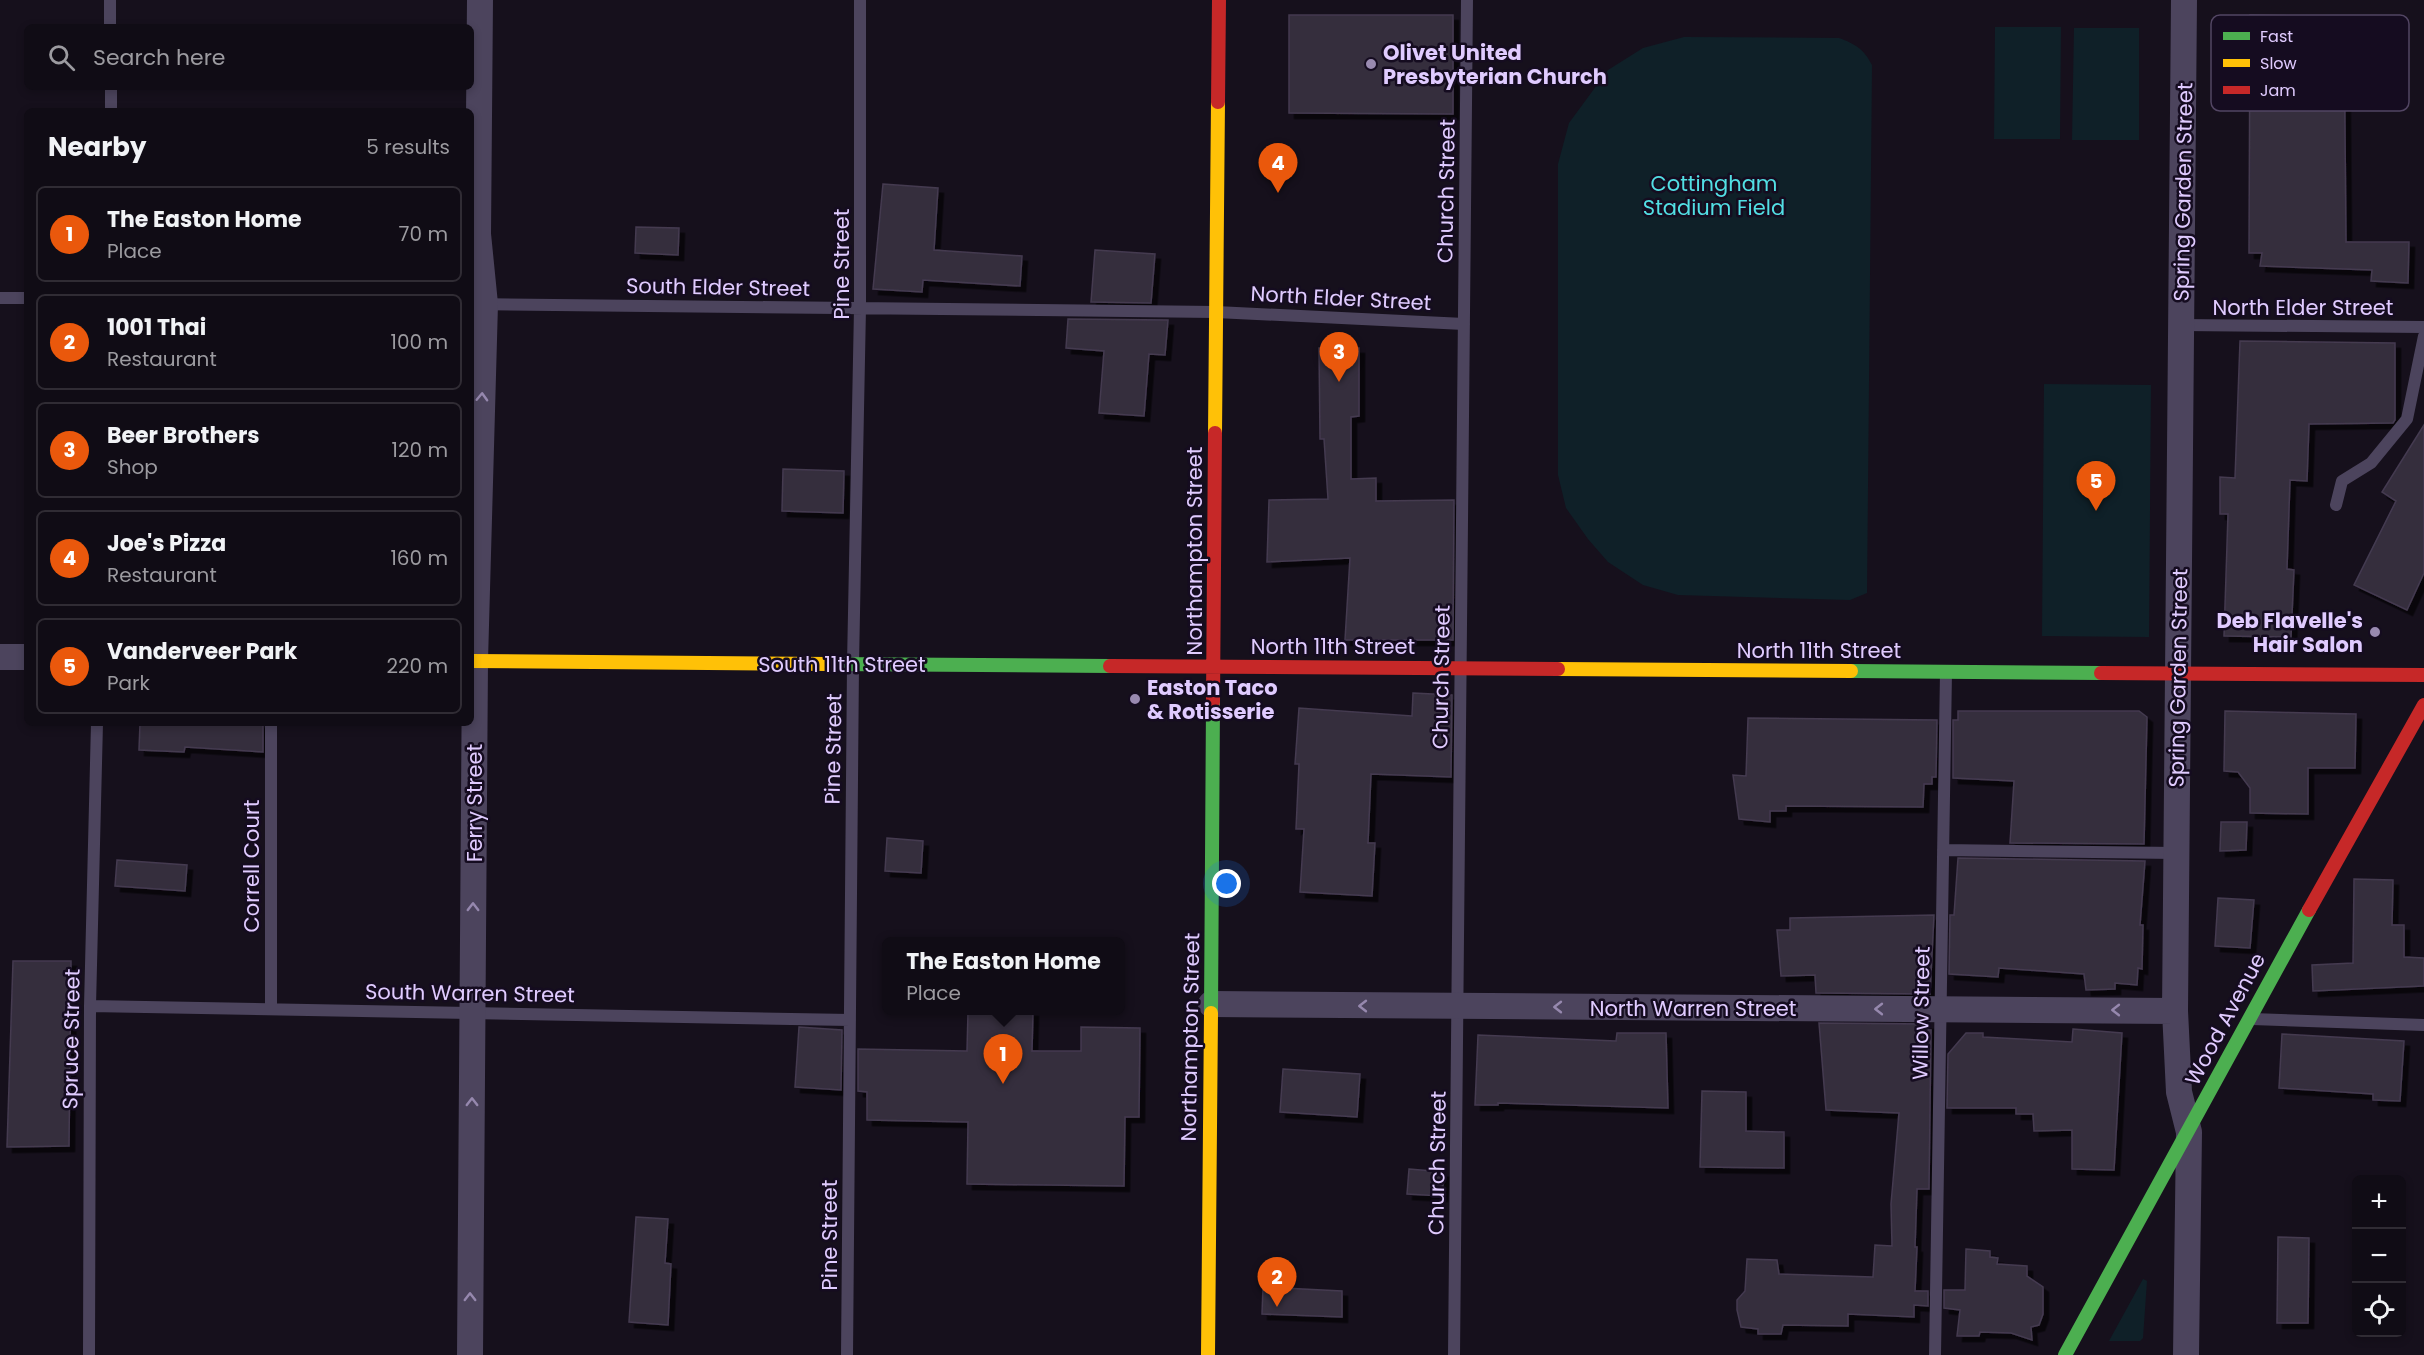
<!DOCTYPE html>
<meta charset="utf-8">
<style>
body{margin:0;font-family:Poppins,sans-serif;background:#1e1a22;color:#f1f3f6}
.controls{position:absolute;right:18px;bottom:18px;display:grid;overflow:hidden;border-radius:9px;box-shadow:0 3px 9px #0003}
.controls button{width:54px;height:54px;display:grid;place-items:center;padding:0;border:0;border-bottom:2px solid #302c34;background:#100c15;color:#f1f3f6;font:30px sans-serif}
.you{position:absolute;left:1227px;top:884px;width:21px;height:21px;margin:-15px;border:4px solid #fff;border-radius:50%;background:#1a73e8;box-shadow:0 0 0 9px #1a73e833}
.badge{display:grid;place-items:center;width:39px;height:39px;border-radius:50%;background:#ea580c;color:#fff;font-size:20px;font-weight:700}
.pin{position:absolute;translate:-50% -50px;filter:drop-shadow(0 2px 3px #0008)}
.pin::after{content:'';position:absolute;top:32px;width:21px;height:18px;background:inherit;clip-path:polygon(0 0,100% 0,50% 100%)}
.popup{position:absolute;left:882px;top:937px;width:243px;height:78px;box-sizing:border-box;display:grid;place-content:center;border-radius:9px;background:#100c15;filter:drop-shadow(0 2px 4px #0005);font-size:20px;white-space:nowrap;color:#9c9ba0}
.popup b{font-size:22px;color:#f1f3f6}
.popup::after{content:'';position:absolute;left:50%;top:100%;margin-left:-12px;border:12px solid transparent;border-top-color:#100c15}
.list{margin:0;padding:0;list-style:none}
h2{display:flex;justify-content:space-between;align-items:center;height:78px;margin:0;padding:0 24px;font-size:26px}
h2 small{font-size:20px;font-weight:400;color:#9c9ba0}
.list li{display:grid;grid-template-columns:39px 1fr auto;gap:18px;align-items:center;box-sizing:border-box;height:96px;margin:0 12px 12px;padding:0 12px;border:2px solid #302c34;border-radius:9px}
.list b{display:block;font-size:22px;white-space:nowrap}
.list p{margin:0;font-size:20px;white-space:nowrap;color:#9c9ba0}
.list em{font-size:20px;font-style:normal;color:#9c9ba0}
.icon{flex:none;width:33px;height:33px;fill:none;stroke:currentColor;stroke-width:2;stroke-linecap:round;stroke-linejoin:round}
.map{position:relative;flex:none;width:2424px;height:1355px;overflow:hidden}
.search{position:absolute;background:#100c15;box-shadow:0 3px 9px #0003;left:24px;top:24px;width:450px;height:66px;display:flex;align-items:center;gap:15px;box-sizing:border-box;padding:0 21px;border-radius:9px;color:#9c9ba0;font-size:22px}
.panel{position:absolute;background:#100c15;box-shadow:0 3px 9px #0003;left:24px;top:108px;width:450px;height:618px;border-radius:9px}
.map>svg:first-child{display:block}
.green{fill:#0f2028}
.building{fill:#352e3e;stroke:#443a50;stroke-width:1.5;filter:url(#shadow)}
.lines{fill:none;stroke-linecap:round;stroke-linejoin:round}
.lane{stroke:#4c445d;stroke-width:12}
.street{stroke:#4c445d;stroke-width:26}
.fast{stroke:#4caf50;stroke-width:14}
.slow{stroke:#ffc107;stroke-width:14}
.jam{stroke:#c62828;stroke-width:14}
.oneway{stroke:#9688ae}
.poi-dot{fill:#998ab0;stroke:#150c20;stroke-width:2}
.labels{text-anchor:middle;dominant-baseline:central;stroke-width:5;stroke-linejoin:round;paint-order:stroke}
.poi-label{font-size:21px;font-weight:bold;fill:#e0cbff;stroke:#150c20;text-anchor:start}
.park-label{font-size:21px;fill:#52dfe4;stroke:#150c20}
.street-label{font-size:21px;fill:#e0cbff;stroke:#150c20}
.key{fill:#150c20;stroke:#524563;stroke-width:1.5}
.key-label{font-size:16px;fill:#e0cbff}
</style>
<div class="map">
<svg width="2424" height="1355" viewBox="0 0 2424 1355">
<defs>
<filter id="shadow"><feDropShadow dx="5.5" dy="5.5" stdDeviation="0" flood-color="#0009"/></filter>
</defs>
<rect width="100%" height="100%" fill="#16101c"/>
<!-- green -->
<path class="green" d="M 1995,27 L 2061,27 L 2060,139 L 1994,139 Z
M 2074,28 L 2139,28 L 2139,140 L 2072,140 Z
M 1684,37 L 1839,38 C 1855,44 1864,49 1872,65 L 1867,593 L 1850,600 L 1678,595 L 1643,585 L 1608,562 L 1588,539 L 1566,508 L 1558,475 L 1558,164 L 1569,123 L 1608,70 L 1643,48 Z
M 2044,384 L 2151,385 L 2149,637 L 2042,636 Z
M 2143,1279 L 2147,1281 L 2143,1338 L 2140,1341 L 2109,1341 Z"/>
<!-- building -->
<path class="building" d="M 1289,15 L 1453,15 L 1453,114 L 1289,113 Z
M 2250,15 L 2344,17 L 2346,242 L 2409,242 L 2408,283 L 2371,281 L 2372,270 L 2260,266 L 2262,253 L 2249,253 Z
M 883,184 L 938,188 L 934,250 L 1022,256 L 1020,286 L 923,280 L 922,292 L 873,289 Z
M 636,227 L 679,228 L 678,255 L 635,253 Z
M 1095,250 L 1155,254 L 1151,303 L 1091,302 Z
M 1068,319 L 1168,320 L 1165,355 L 1149,354 L 1144,416 L 1099,413 L 1104,351 L 1066,348 Z
M 2240,341 L 2395,343 L 2395,420 L 2393,423 L 2309,424 L 2307,481 L 2290,480 L 2287,569 L 2294,570 L 2291,637 L 2224,636 L 2228,514 L 2220,514 L 2220,477 L 2235,478 Z
M 1319,348 L 1359,348 L 1359,416 L 1351,417 L 1351,479 L 1376,478 L 1376,501 L 1454,500 L 1453,640 L 1345,640 L 1350,558 L 1267,562 L 1269,500 L 1328,499 L 1324,439 L 1320,439 Z
M 2424,425 L 2424,573 L 2407,610 L 2354,585 L 2396,501 L 2382,492 Z
M 783,469 L 844,471 L 843,513 L 782,511 Z
M 1413,693 L 1452,695 L 1451,777 L 1371,774 L 1368,843 L 1375,843 L 1372,896 L 1300,892 L 1304,829 L 1296,829 L 1299,764 L 1295,764 L 1299,708 L 1412,716 Z
M 1958,711 L 2139,711 L 2147,717 L 2144,844 L 2010,843 L 2014,781 L 1953,778 L 1953,720 L 1958,720 Z
M 2225,711 L 2356,714 L 2355,768 L 2308,768 L 2308,814 L 2250,813 L 2250,788 L 2238,772 L 2224,771 Z
M 1748,718 L 1937,720 L 1936,777 L 1932,777 L 1932,784 L 1924,784 L 1923,807 L 1786,806 L 1786,811 L 1770,811 L 1770,822 L 1739,819 L 1733,775 L 1746,776 Z
M 140,723 L 263,723 L 263,752 L 185,747 L 184,752 L 139,750 Z
M 2221,822 L 2247,822 L 2246,850 L 2220,851 Z
M 887,838 L 923,841 L 921,873 L 885,871 Z
M 1958,858 L 2145,861 L 2140,925 L 2143,925 L 2142,969 L 2138,968 L 2137,985 L 2115,983 L 2115,989 L 2086,990 L 2084,974 L 1999,968 L 1998,977 L 1949,974 L 1950,915 L 1954,915 Z
M 117,860 L 187,865 L 185,891 L 115,886 Z
M 2354,879 L 2393,880 L 2392,925 L 2404,925 L 2404,957 L 2424,958 L 2424,986 L 2313,991 L 2312,965 L 2353,963 Z
M 2218,898 L 2254,900 L 2250,948 L 2215,946 Z
M 1934,915 L 1930,994 L 1816,993 L 1815,975 L 1781,976 L 1777,930 L 1790,930 L 1790,918 Z
M 13,961 L 71,961 L 69,1146 L 7,1147 Z
M 968,1011 L 1033,1011 L 1032,1051 L 1081,1051 L 1081,1027 L 1140,1028 L 1139,1117 L 1125,1117 L 1124,1186 L 967,1184 L 968,1122 L 867,1120 L 867,1092 L 858,1091 L 858,1049 L 967,1051 Z
M 1819,1023 L 1929,1024 L 1928,1030 L 1931,1030 L 1929,1189 L 1917,1189 L 1915,1247 L 1917,1247 L 1915,1291 L 1928,1291 L 1928,1306 L 1914,1305 L 1914,1317 L 1848,1314 L 1848,1326 L 1783,1325 L 1781,1334 L 1758,1334 L 1758,1329 L 1741,1327 L 1737,1310 L 1737,1300 L 1745,1291 L 1747,1259 L 1777,1260 L 1779,1274 L 1873,1277 L 1875,1245 L 1892,1246 L 1891,1204 L 1899,1113 L 1826,1110 Z
M 799,1027 L 842,1030 L 841,1090 L 795,1087 Z
M 2073,1029 L 2122,1033 L 2114,1170 L 2072,1169 L 2072,1130 L 2034,1131 L 2033,1114 L 2016,1114 L 2016,1108 L 1947,1108 L 1948,1054 L 1966,1033 L 1983,1033 L 1983,1037 L 2072,1042 Z
M 1617,1033 L 1666,1033 L 1668,1108 L 1498,1103 L 1498,1105 L 1475,1105 L 1478,1035 L 1616,1041 Z
M 2282,1034 L 2404,1041 L 2400,1101 L 2373,1100 L 2373,1094 L 2279,1088 Z
M 1283,1069 L 1360,1074 L 1357,1117 L 1280,1112 Z
M 1702,1091 L 1746,1092 L 1746,1131 L 1784,1132 L 1784,1168 L 1700,1167 Z
M 1409,1169 L 1444,1172 L 1442,1196 L 1407,1194 Z
M 636,1217 L 668,1219 L 665,1263 L 671,1264 L 668,1325 L 629,1322 Z
M 2278,1237 L 2309,1238 L 2308,1323 L 2277,1323 Z
M 1966,1249 L 1990,1251 L 1990,1257 L 1998,1258 L 1997,1264 L 2027,1266 L 2027,1276 L 2043,1287 L 2043,1314 L 2039,1325 L 2031,1327 L 2032,1340 L 2011,1333 L 1980,1332 L 1979,1336 L 1957,1336 L 1960,1310 L 1944,1308 L 1944,1290 L 1965,1290 Z
M 1263,1287 L 1342,1291 L 1342,1317 L 1262,1314 Z"/>
<g class="lines">
<!-- lane -->
<path class="lane" d="M 110,0 L 110,27
M 111,87 L 111,111
M 0,298 L 27,298
M 471,304 L 1216,312 L 1464,324
M 2181,325 L 2424,327
M 2336,505 L 2342,481 L 2371,463 L 2407,419 L 2424,336
M 1943,850 L 2176,853
M 90,1006 L 850,1020
M 271,1008 L 271,723
M 2252,1019 L 2424,1025
M 89,1355 L 90,1006 L 97,723
M 847,1355 L 853,664 L 860,308 L 860,0
M 1454,1355 L 1467,0
M 1935,1355 L 1946,672"/>
<!-- street -->
<path class="street" d="M 2184,0 L 2175,1011 L 2179,1092 L 2189,1132 L 2186,1355
M 0,657 L 27,657
M 1211,1004 L 2175,1011
M 470,1355 L 475,661 L 485,304 L 478,234 L 480,0"/>
<!-- fast -->
<path class="fast" d="M 829,664 L 1110,666
M 1851,671 L 2101,673
M 1211,1013 L 1213,702
M 2065,1355 L 2309,910"/>
<!-- slow -->
<path class="slow" d="M 1215,433 L 1218,102
M 471,661 L 829,664
M 1558,669 L 1851,671
M 1208,1355 L 1211,1013"/>
<!-- jam -->
<path class="jam" d="M 1218,102 L 1219,0
M 1110,666 L 1558,669
M 2101,673 L 2424,675
M 1213,702 L 1215,433
M 2309,910 L 2424,705"/>
</g>
<!-- one-way arrows -->
<defs><path id="oneway-chevron" d="M-2-3.5L2.5 0L-2 3.5" fill="none" stroke-width="1.6" stroke-linecap="round" stroke-linejoin="round" transform="scale(1.5)"/></defs>
<g class="oneway">
<use href="#oneway-chevron" transform="translate(482 397) rotate(-88)"/>
<use href="#oneway-chevron" transform="translate(473 907) rotate(-90)"/>
<use href="#oneway-chevron" transform="translate(1363 1006) rotate(-180)"/>
<use href="#oneway-chevron" transform="translate(1558 1007) rotate(-180)"/>
<use href="#oneway-chevron" transform="translate(1879 1009) rotate(-180)"/>
<use href="#oneway-chevron" transform="translate(2116 1010) rotate(-180)"/>
<use href="#oneway-chevron" transform="translate(472 1102) rotate(-90)"/>
<use href="#oneway-chevron" transform="translate(470 1297) rotate(-90)"/>
</g>
<!-- markers -->
<g class="poi-dot">
<circle cx="1371" cy="64" r="6"/>
<circle cx="2375" cy="632" r="6"/>
<circle cx="1135" cy="699" r="6"/>
</g>
<g class="labels">
<!-- poi labels -->
<g class="poi-label">
<text x="1383" y="52">Olivet United<tspan x="1383" dy="24">Presbyterian Church</tspan></text>
<text x="2363" y="620" text-anchor="end">Deb Flavelle's<tspan x="2363" dy="24">Hair Salon</tspan></text>
<text x="1147" y="687">Easton Taco<tspan x="1147" dy="24">&amp; Rotisserie</tspan></text>
</g>
<!-- park labels -->
<g class="park-label">
<text x="1714" y="183">Cottingham<tspan x="1714" dy="24">Stadium Field</tspan></text>
</g>
<!-- street labels -->
<g class="street-label">
<text transform="translate(1446 191) rotate(-89)">Church Street</text>
<text transform="translate(2183 192) rotate(-89)">Spring Garden Street</text>
<text transform="translate(841 264) rotate(-90)">Pine Street</text>
<text transform="translate(718 287) rotate(1)">South Elder Street</text>
<text transform="translate(1341 298) rotate(3)">North Elder Street</text>
<text x="2303" y="307">North Elder Street</text>
<text transform="translate(1194 551) rotate(-90)">Northampton Street</text>
<text x="1333" y="646">North 11th Street</text>
<text x="1819" y="650">North 11th Street</text>
<text x="842" y="664">South 11th Street</text>
<text transform="translate(1441 677) rotate(-89)">Church Street</text>
<text transform="translate(2178 678) rotate(-89)">Spring Garden Street</text>
<text transform="translate(833 749) rotate(-89)">Pine Street</text>
<text transform="translate(474 803) rotate(-90)">Ferry Street</text>
<text transform="translate(251 866) rotate(-90)">Correll Court</text>
<text transform="translate(470 993) rotate(1)">South Warren Street</text>
<text x="1693" y="1008">North Warren Street</text>
<text transform="translate(1921 1013) rotate(-89)">Willow Street</text>
<text transform="translate(2225 1019) rotate(-62)">Wood Avenue</text>
<text transform="translate(1190 1037) rotate(-89)">Northampton Street</text>
<text transform="translate(71 1039) rotate(-89)">Spruce Street</text>
<text transform="translate(1437 1163) rotate(-89)">Church Street</text>
<text transform="translate(829 1235) rotate(-90)">Pine Street</text>
</g>
</g>
<!-- legend -->
<rect x="2211" y="15" width="198" height="96" rx="9" class="key"/>
<rect x="2223" y="32" width="27" height="8" fill="#4caf50"/>
<rect x="2223" y="59" width="27" height="8" fill="#ffc107"/>
<rect x="2223" y="86" width="27" height="8" fill="#c62828"/>
<g class="key-label">
<text x="2260" y="42">Fast</text>
<text x="2260" y="69">Slow</text>
<text x="2260" y="96">Jam</text>
</g>
</svg>
<div class="controls">
<button>+</button>
<button>−</button>
<button><svg class="icon" aria-label="locate" viewBox="0 0 24 24"><circle cx="12" cy="12" r="6"/><path d="M12 2v4M12 18v4M2 12h4M18 12h4"/></svg></button>
</div>
<div class="you"></div>
<div class="pin badge" style="left:1003px;top:1084px">1</div>
<div class="popup"><b>The Easton Home</b>Place</div>
<div class="pin badge" style="left:1277px;top:1307px">2</div>
<div class="pin badge" style="left:1339px;top:382px">3</div>
<div class="pin badge" style="left:1278px;top:193px">4</div>
<div class="pin badge" style="left:2096px;top:511px">5</div>
<div class="search"><svg class="icon" aria-label="search" viewBox="0 0 24 24"><circle cx="10" cy="10" r="6"/><path d="M15 15l6 6"/></svg>Search here</div>
<section class="panel">
<h2>Nearby<small>5 results</small></h2>
<ul class="list">
<li><span class="badge">1</span><div><b>The Easton Home</b><p>Place</p></div><em>70 m</em></li>
<li><span class="badge">2</span><div><b>1001 Thai</b><p>Restaurant</p></div><em>100 m</em></li>
<li><span class="badge">3</span><div><b>Beer Brothers</b><p>Shop</p></div><em>120 m</em></li>
<li><span class="badge">4</span><div><b>Joe's Pizza</b><p>Restaurant</p></div><em>160 m</em></li>
<li><span class="badge">5</span><div><b>Vanderveer Park</b><p>Park</p></div><em>220 m</em></li>
</ul>
</section>
</div>
